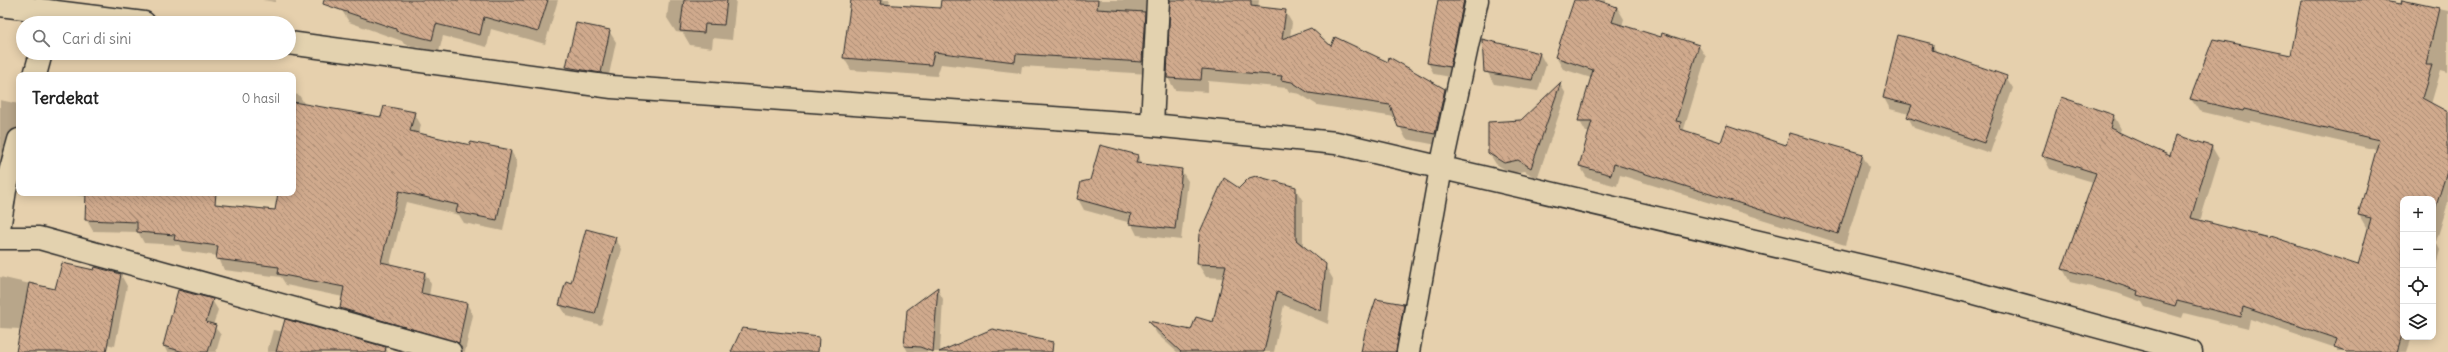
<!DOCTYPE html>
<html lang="id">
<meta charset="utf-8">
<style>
body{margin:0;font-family:Delius,sans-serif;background:#f2f2f2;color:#222}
.controls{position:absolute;right:12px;bottom:12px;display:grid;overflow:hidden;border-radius:8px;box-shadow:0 2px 10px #0003}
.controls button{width:36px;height:36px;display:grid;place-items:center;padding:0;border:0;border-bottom:1px solid #e0e0e0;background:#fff;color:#222;font:20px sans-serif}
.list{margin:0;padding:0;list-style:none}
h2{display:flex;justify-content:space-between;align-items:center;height:52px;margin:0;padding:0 16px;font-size:17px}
h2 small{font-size:13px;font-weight:400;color:#767676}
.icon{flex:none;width:22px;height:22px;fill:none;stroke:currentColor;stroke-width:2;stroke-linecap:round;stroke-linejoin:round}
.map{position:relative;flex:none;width:2448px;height:352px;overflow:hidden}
.search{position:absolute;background:#fff;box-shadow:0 2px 10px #0003;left:16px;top:16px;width:280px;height:44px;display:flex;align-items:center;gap:10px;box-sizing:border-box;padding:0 14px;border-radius:22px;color:#767676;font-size:15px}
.panel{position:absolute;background:#fff;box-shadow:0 2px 10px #0003;left:16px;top:72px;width:280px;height:124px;border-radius:8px}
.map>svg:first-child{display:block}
.shadow{fill:#0003}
.building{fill:url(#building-back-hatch);stroke:#2b2b2b}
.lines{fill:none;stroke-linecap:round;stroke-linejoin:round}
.street-casing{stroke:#2b2b2b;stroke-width:25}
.street{stroke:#e3d2af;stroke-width:22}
</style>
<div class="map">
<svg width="2448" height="352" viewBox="0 0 2448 352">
<defs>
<pattern id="building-back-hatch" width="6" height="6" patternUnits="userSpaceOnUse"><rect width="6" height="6" fill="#d0aa8d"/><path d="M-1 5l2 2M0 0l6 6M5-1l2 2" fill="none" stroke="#a98b73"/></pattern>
</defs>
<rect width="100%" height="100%" fill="#e6d0ad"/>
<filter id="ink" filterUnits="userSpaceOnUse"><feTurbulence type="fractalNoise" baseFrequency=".025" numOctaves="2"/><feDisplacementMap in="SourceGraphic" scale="8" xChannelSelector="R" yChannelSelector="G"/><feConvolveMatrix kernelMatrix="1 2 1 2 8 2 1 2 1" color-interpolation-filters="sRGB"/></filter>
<g filter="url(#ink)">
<!-- shadow -->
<path class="shadow" d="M 262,0 L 276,0 L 276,2 Z
M 326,0 L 558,0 L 545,44 L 491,29 L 487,47 L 443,36 L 439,52 L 404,44 L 402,41 L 349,22 L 341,9 Z
M 669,0 L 736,0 L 732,40 L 713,38 L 712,48 L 690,45 L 683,33 L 676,32 L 667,18 Z
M 852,0 L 890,0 L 889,5 L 941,9 L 942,0 L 1164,0 L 1149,74 L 1022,66 L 1021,73 L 941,64 L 937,76 L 851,70 L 844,58 Z
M 1168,0 L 1259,0 L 1258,8 L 1285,11 L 1292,23 L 1290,37 L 1331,47 L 1444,90 L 1451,102 L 1442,146 L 1406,139 L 1395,117 L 1317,105 L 1300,94 L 1289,92 L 1287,88 L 1208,81 L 1208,92 L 1175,90 L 1168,78 L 1171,2 Z
M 1438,0 L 1479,0 L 1456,78 L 1434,74 L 1428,63 Z
M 1575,0 L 1606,0 L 1606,4 L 1617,7 L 1624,19 L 1622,26 L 1662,38 L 1699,46 L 1706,57 L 1684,129 L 1686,132 L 1722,143 L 1787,146 L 1862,155 L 1869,167 L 1845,245 L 1620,175 L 1617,186 L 1587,178 L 1580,166 L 1590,132 L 1586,132 L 1579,120 L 1591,78 L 1563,69 L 1556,57 Z
M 2302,0 L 2372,0 L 2402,5 L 2403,1 L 2448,11 L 2448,72 L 2441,70 L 2431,104 L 2448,114 L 2448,203 L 2436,242 L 2440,250 L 2433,277 L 2433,199 L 2403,199 L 2403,337 L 2412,337 L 2407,352 L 2338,352 L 2336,348 L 2250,319 L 2248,329 L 2184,313 L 2182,318 L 2145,307 L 2142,302 L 2117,293 L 2070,282 L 2063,269 L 2093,182 L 2050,169 L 2043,156 L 2061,98 L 2114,116 L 2121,129 L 2119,134 L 2171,158 L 2212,147 L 2219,159 L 2200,221 L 2359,267 L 2369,228 L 2366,227 L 2359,215 L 2377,150 L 2251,121 L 2250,123 L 2199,111 L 2191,99 L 2292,56 Z
M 609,31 L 616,42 L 607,84 L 574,78 L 568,67 Z
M 1933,45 L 1937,53 L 2006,77 L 2013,88 L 1990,153 L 1914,128 L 1908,117 L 1909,114 L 1890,109 L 1884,98 Z
M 1540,54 L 1546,65 L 1538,91 L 1494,84 L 1488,73 Z
M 1560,84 L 1566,94 L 1537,179 L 1525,171 L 1511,173 L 1496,164 L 1489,153 Z
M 293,94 L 299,95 L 305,105 L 382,118 L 414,113 L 421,125 L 419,134 L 471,146 L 471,143 L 511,151 L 517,162 L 503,231 L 464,223 L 459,215 L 406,202 L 390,264 L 425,273 L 431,284 L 429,296 L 467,304 L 473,315 L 465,352 L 347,320 L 341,308 L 343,297 L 286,285 L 281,277 L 224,270 L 218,256 L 182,251 L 179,245 L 144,243 L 138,232 L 93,231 L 86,219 L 87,197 L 64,193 L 101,193 L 276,212 L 279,193 L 293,193 Z
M 0,100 L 19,104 L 19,141 L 0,185 Z
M 1138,156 L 1143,165 L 1181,170 L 1188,181 L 1181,240 L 1137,235 L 1131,223 L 1084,210 L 1078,199 L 1091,181 Z
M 1295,188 L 1303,201 L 1303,247 L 1325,265 L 1333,279 L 1328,324 L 1284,305 L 1274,352 L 1177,352 L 1157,334 L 1150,322 L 1191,331 L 1214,323 L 1224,278 L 1206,277 L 1198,264 L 1239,190 Z
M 615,238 L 622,249 L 601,325 L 567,316 L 560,305 L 572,284 Z
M 95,271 L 121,275 L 127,286 L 115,346 L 85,339 L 73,352 L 17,352 L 20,329 L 0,328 L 0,277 L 56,290 Z
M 937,288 L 943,299 L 940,352 L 908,352 L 905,346 Z
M 212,300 L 218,310 L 213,325 L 221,335 L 216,352 L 167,352 L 164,346 Z
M 1403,305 L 1410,316 L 1403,352 L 1362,352 Z
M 273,330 L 386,348 L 388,352 L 267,352 Z"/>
<!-- building -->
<path class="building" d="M 324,0 L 548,0 L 538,32 L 484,17 L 480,35 L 436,24 L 432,40 L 396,31 L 396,29 L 323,4 Z
M 684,0 L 727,0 L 724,25 L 705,24 L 704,33 L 680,31 Z
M 851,0 L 881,0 L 880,4 L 940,8 L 941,0 L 1098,0 L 1097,9 L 1145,12 L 1142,62 L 1016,54 L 1015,62 L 934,52 L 931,65 L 843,58 Z
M 1170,0 L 1251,0 L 1251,6 L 1286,10 L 1282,39 L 1311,28 L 1331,46 L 1335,37 L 1388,62 L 1389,57 L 1445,89 L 1435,134 L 1398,127 L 1390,105 L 1309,93 L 1292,82 L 1281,80 L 1282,76 L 1202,69 L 1201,80 L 1167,78 Z
M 1438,0 L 1464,0 L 1450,67 L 1427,63 Z
M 1574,0 L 1597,0 L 1617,7 L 1612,22 L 1661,37 L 1662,33 L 1699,45 L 1676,121 L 1681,122 L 1680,129 L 1721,142 L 1727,125 L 1786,145 L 1790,133 L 1863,154 L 1838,234 L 1614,164 L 1611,175 L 1579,166 L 1592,121 L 1578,121 L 1593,70 L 1555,57 Z
M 2301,0 L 2377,0 L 2401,4 L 2402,0 L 2439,8 L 2426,65 L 2432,65 L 2422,98 L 2448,112 L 2448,168 L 2433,216 L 2433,199 L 2403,199 L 2403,331 L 2397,352 L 2347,352 L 2334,348 L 2337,339 L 2243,307 L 2241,317 L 2177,301 L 2175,306 L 2137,295 L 2138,291 L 2109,281 L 2062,269 L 2096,173 L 2042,156 L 2061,97 L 2114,115 L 2110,128 L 2170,156 L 2176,135 L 2212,146 L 2191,218 L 2269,238 L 2270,236 L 2358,265 L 2371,218 L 2358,215 L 2379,140 L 2244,109 L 2243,111 L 2190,99 L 2213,39 L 2291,55 Z
M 576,23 L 610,30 L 601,73 L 566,67 Z
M 1898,35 L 1933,44 L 1932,50 L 2007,76 L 1984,143 L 1907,117 L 1912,105 L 1883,98 Z
M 1482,39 L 1540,53 L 1532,80 L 1484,72 Z
M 1561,82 L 1531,168 L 1518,160 L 1504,163 L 1488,153 L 1488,122 L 1521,120 Z
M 293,102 L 381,117 L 384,106 L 415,112 L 410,131 L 470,145 L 470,142 L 511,150 L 497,220 L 456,212 L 458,205 L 399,191 L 381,262 L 425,272 L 421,293 L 467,303 L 459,343 L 340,308 L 344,287 L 278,274 L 279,267 L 216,259 L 218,246 L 174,240 L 175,235 L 137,232 L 137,222 L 85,220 L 86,193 L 216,193 L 215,204 L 275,210 L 278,193 L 293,193 Z
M 1100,145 L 1138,155 L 1136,163 L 1182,169 L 1175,229 L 1129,224 L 1131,214 L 1077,199 L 1081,182 L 1090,180 Z
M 1256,176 L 1296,187 L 1296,240 L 1326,264 L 1321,311 L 1277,292 L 1264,352 L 1181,352 L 1148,321 L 1191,330 L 1196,317 L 1213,322 L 1226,265 L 1197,264 L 1199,234 L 1224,178 L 1239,188 L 1249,178 Z
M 586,229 L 616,237 L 595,314 L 559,305 L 566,281 L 571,283 Z
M 62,263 L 94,270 L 95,267 L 121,274 L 106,352 L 16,352 L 29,283 L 55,289 Z
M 938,287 L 933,352 L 920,347 L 904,346 L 907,310 Z
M 178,290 L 213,299 L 206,322 L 216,325 L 208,352 L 184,352 L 163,346 Z
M 1376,299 L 1404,304 L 1396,352 L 1361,352 L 1365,332 Z
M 285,319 L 386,347 L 385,352 L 276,352 Z
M 742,328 L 819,337 L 818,352 L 731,352 Z
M 992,329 L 1053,342 L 1052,352 L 939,352 Z"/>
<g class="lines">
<!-- street casing -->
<g class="street-casing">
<path id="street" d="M 0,5 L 144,23
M 289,43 L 612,87 L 1152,125 L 1336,143 L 1960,289 L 2191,352
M 35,75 L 41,53
M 1152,125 L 1158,0
M 0,223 L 5,190 L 19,140
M 0,238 L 39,238 L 450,352
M 1408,352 L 1441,168 L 1477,0"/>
</g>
<!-- street -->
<use href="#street" class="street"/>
</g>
</g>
</svg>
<div class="controls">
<button>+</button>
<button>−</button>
<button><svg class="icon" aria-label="locate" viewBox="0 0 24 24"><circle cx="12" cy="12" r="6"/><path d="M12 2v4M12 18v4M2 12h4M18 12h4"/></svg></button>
<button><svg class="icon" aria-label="layers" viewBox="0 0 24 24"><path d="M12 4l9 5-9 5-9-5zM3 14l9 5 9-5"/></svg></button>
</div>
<div class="search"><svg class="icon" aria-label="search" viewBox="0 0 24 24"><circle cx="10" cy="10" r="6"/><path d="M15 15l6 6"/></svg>Cari di sini</div>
<section class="panel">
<h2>Terdekat<small>0 hasil</small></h2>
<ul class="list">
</ul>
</section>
</div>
